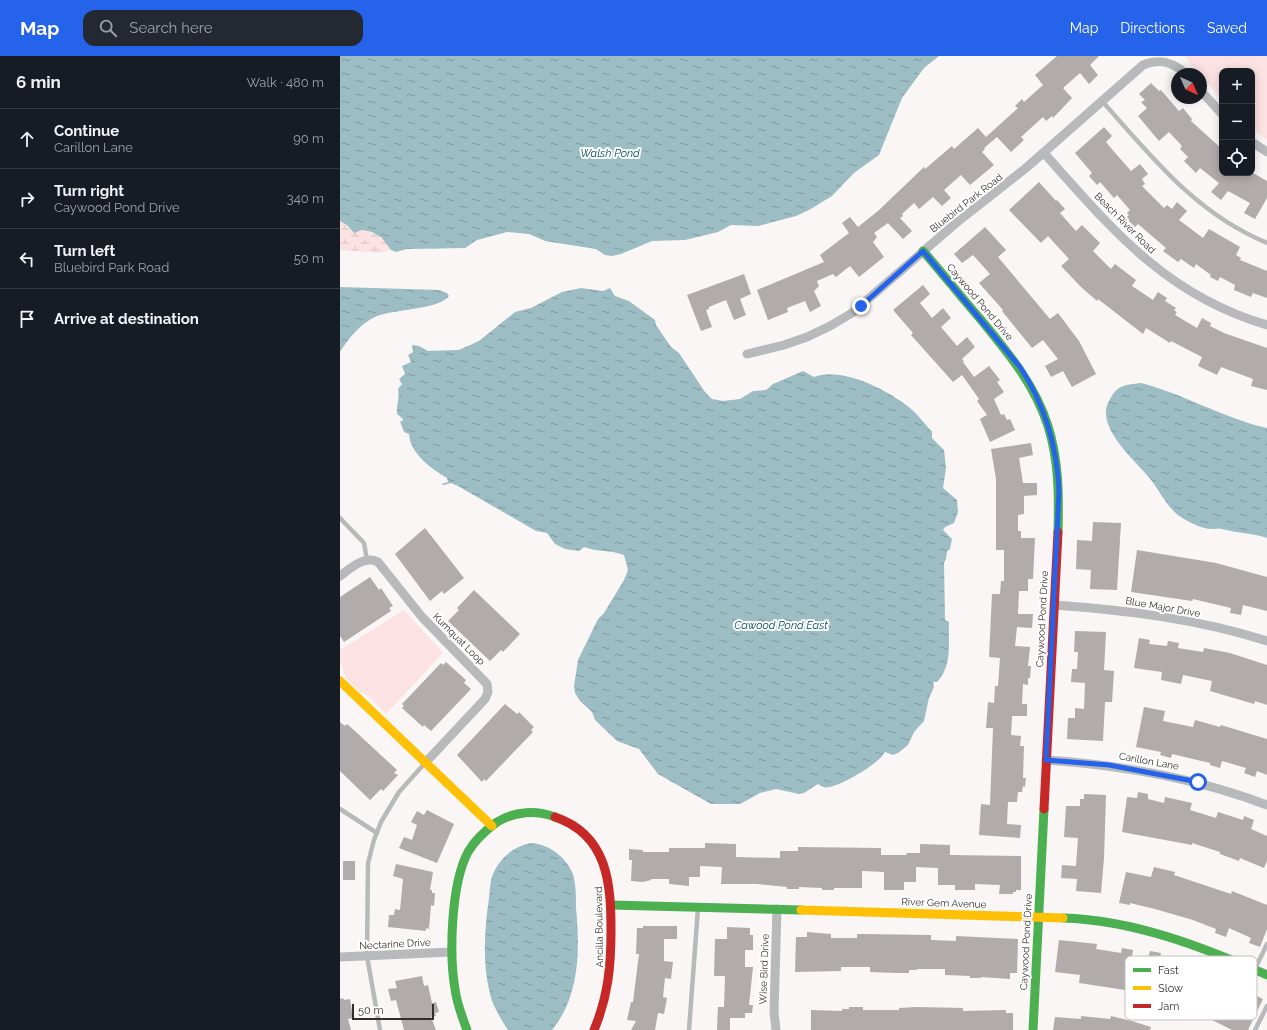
<!DOCTYPE html>
<meta charset="utf-8">
<style>
body{margin:0;font-family:Raleway,sans-serif;background:#242831;color:#f1f3f6}
.controls{position:absolute;right:12px;top:12px;display:grid;overflow:hidden;border-radius:8px;box-shadow:0 2px 10px #0003}
.controls button{width:36px;height:36px;display:grid;place-items:center;padding:0;border:0;border-bottom:1px solid #363941;background:#171b24;color:#f1f3f6;font:20px sans-serif}
.compass{position:absolute;left:831px;top:12px;width:36px;height:36px;border-radius:50%;background:#171b24;box-shadow:0 2px 10px #0003;rotate:135deg}
.scale{position:absolute;left:12px;bottom:10px;width:82px;box-sizing:border-box;padding-left:4px;border:2px solid #372c2c;border-top:0;font-size:11px;line-height:14px;white-space:nowrap;color:#372c2c;-webkit-text-stroke:3px #fff;paint-order:stroke}
.stop{position:absolute;width:12px;height:12px;margin:-9px;border:3px solid #2563eb;border-radius:50%;background:#fff}
.stop.end{background:#2563eb;border-color:#fff;box-shadow:0 1px 4px #0008}
.list{margin:0;padding:0;list-style:none}
h2{display:flex;justify-content:space-between;align-items:center;height:52px;margin:0;padding:0 16px;font-size:17px}
h2 small{font-size:13px;font-weight:400;color:#9ea1a6}
.list li{display:grid;grid-template-columns:26px 1fr auto;gap:12px;align-items:center;box-sizing:border-box;height:60px;padding:0 16px;border-top:1px solid #363941}
.list b{display:block;font-size:15px;white-space:nowrap}
.list p{margin:0;font-size:13px;white-space:nowrap;color:#9ea1a6}
.list em{font-size:13px;font-style:normal;color:#9ea1a6}
.icon{flex:none;width:22px;height:22px;fill:none;stroke:currentColor;stroke-width:2;stroke-linecap:round;stroke-linejoin:round}
.map{position:relative;flex:none;width:927px;height:974px;overflow:hidden}
header{display:flex;align-items:center;gap:24px;box-sizing:border-box;height:56px;padding:0 20px;background:#2563eb;color:#fff}
header strong{font-size:19px}
nav{display:flex;gap:22px;margin-inline-start:auto;font-size:14px}
.search{width:280px;height:36px;background:#242831;display:flex;align-items:center;gap:10px;box-sizing:border-box;padding:0 14px;border-radius:12px;color:#9ea1a6;font-size:15px}
main{display:flex}
aside{flex:1;background:#171b24}
.map>svg:first-child{display:block}
.wetland{fill:url(#wetland-marsh)}
.park{fill:#fce2e2}
.water{fill:url(#water-ripples)}
.building{fill:#b1abab}
.lines{fill:none;stroke-linecap:round;stroke-linejoin:round}
.lane{stroke:#b7b9ba;stroke-width:4.5}
.street{stroke:#b7b9ba;stroke-width:9}
.fast{stroke:#4caf50;stroke-width:9}
.slow{stroke:#ffc107;stroke-width:9}
.jam{stroke:#c62828;stroke-width:9}
.route{stroke:#2563eb;stroke-width:5}
.labels{text-anchor:middle;dominant-baseline:central;stroke-width:4;stroke-linejoin:round;paint-order:stroke}
.street-label{font-size:10px;fill:#372c2c;stroke:#fff}
.water-label{font-size:11px;font-style:italic;fill:#004c56;stroke:#fff}
.key{fill:#fff;stroke:#c3c0c0;stroke-width:1}
.key-label{font-size:11px;fill:#372c2c}
</style>
<header>
<strong>Map</strong>
<div class="search"><svg class="icon" aria-label="search" viewBox="0 0 24 24"><circle cx="10" cy="10" r="6"/><path d="M15 15l6 6"/></svg>Search here</div>
<nav><a>Map</a><a>Directions</a><a>Saved</a></nav>
</header>
<main>
<aside>
<h2>6 min<small>Walk · 480 m</small></h2>
<ul class="list">
<li><svg class="icon" aria-label="ahead" viewBox="0 0 24 24"><path d="M12 20V5M6 11l6-6 6 6"/></svg><div><b>Continue</b><p>Carillon Lane</p></div><em>90 m</em></li>
<li><svg class="icon" aria-label="right" viewBox="0 0 24 24"><path d="M7 20v-9h11M14 6l5 5-5 5"/></svg><div><b>Turn right</b><p>Caywood Pond Drive</p></div><em>340 m</em></li>
<li><svg class="icon" aria-label="left" viewBox="0 0 24 24"><path d="M17 20v-9H6M10 6l-5 5 5 5"/></svg><div><b>Turn left</b><p>Bluebird Park Road</p></div><em>50 m</em></li>
<li><svg class="icon" aria-label="arrive" viewBox="0 0 24 24"><path d="M6 21V4h12l-3 4 3 4H6"/></svg><div><b>Arrive at destination</b></div></li>
</ul>
</aside>
<div class="map">
<svg width="927" height="974" viewBox="0 0 927 974">
<defs>
<pattern id="wetland-marsh" width="20" height="14" patternUnits="userSpaceOnUse"><rect width="20" height="14" fill="#fce2e2"/><path d="M1 5h8M5 5V1M11 12h8M15 12V8" fill="none" stroke="#d9c2c2"/></pattern>
<pattern id="water-ripples" width="26" height="14" patternUnits="userSpaceOnUse"><rect width="26" height="14" fill="#9cbdc3"/><path d="M2 4q2-2 4 0t4 0M15 11q2-2 4 0t4 0" fill="none" stroke="#809a9f"/></pattern>
</defs>
<rect width="100%" height="100%" fill="#faf6f6"/>
<!-- wetland -->
<path class="wetland" d="M 0,165 L 7,169 L 10,174 L 18,176 L 22,174 C 35,177 45,182 51,194 L 38,197 L 0,194 Z"/>
<!-- park -->
<path class="park" d="M 844,0 L 927,0 L 927,84 L 912,73 L 912,15 L 882,15 L 882,44 Z
M 64,554 L 103,597 L 46,658 L 29,640 L 17,634 L 6,622 L 0,605 L 0,594 Z"/>
<!-- water -->
<path class="water" d="M 0,0 L 599,0 L 584,12 L 562,42 L 539,99 L 514,117 L 492,140 L 469,154 L 456,160 L 418,170 L 391,169 L 378,176 L 345,184 L 312,185 L 281,198 L 272,200 L 265,199 L 256,193 L 205,185 L 189,178 L 167,176 L 137,184 L 125,192 L 67,193 L 56,196 L 51,194 L 42,182 L 32,176 L 22,174 L 14,177 L 7,169 L 0,165 Z
M 0,231 L 99,234 L 107,237 L 109,240 C 99,254 51,253 35,261 C 21,267 8,283 0,296 Z
M 241,232 L 263,235 L 270,232 L 275,240 L 289,245 L 315,264 L 316,269 L 331,291 L 339,297 L 365,336 L 372,343 L 383,345 L 400,343 L 413,335 L 426,334 L 433,328 L 463,315 L 474,321 C 500,310 546,333 566,349 C 576,356 584,367 592,376 L 592,382 L 604,394 L 606,412 L 603,432 L 617,444 L 618,456 L 614,467 L 605,471 L 603,474 L 612,483 L 610,493 L 607,495 L 606,503 L 604,507 L 605,564 L 609,566 C 608,586 613,609 597,626 L 593,626 L 594,631 L 589,642 L 584,665 L 574,676 L 568,689 L 558,697 L 553,699 L 545,696 C 539,708 503,728 490,731 C 485,732 482,731 478,728 L 464,737 L 459,738 L 436,733 L 420,737 L 400,748 L 371,748 L 318,718 L 299,693 L 277,685 L 255,664 L 252,656 L 240,645 L 235,637 L 234,630 L 238,604 L 258,563 L 264,557 L 284,524 L 288,514 L 284,499 C 271,494 257,496 244,491 L 239,495 L 225,493 L 215,488 L 207,477 L 196,475 L 118,430 L 111,427 L 104,429 L 101,428 L 108,426 L 107,422 C 92,413 70,398 69,378 L 64,376 L 60,365 L 63,365 L 62,362 L 57,358 C 56,349 60,344 58,333 L 62,328 L 59,323 L 65,318 L 62,310 L 71,306 L 68,299 L 73,296 L 72,289 L 79,290 L 88,295 L 119,294 L 139,285 L 175,256 L 191,252 L 222,236 Z
M 801,327 C 844,338 883,362 927,372 L 927,482 C 912,477 897,477 882,473 C 878,472 874,473 870,473 C 862,472 852,468 844,463 C 829,455 821,437 811,424 C 797,406 754,371 769,345 C 777,329 784,329 801,327 Z
M 191,787 C 209,788 226,801 233,818 C 236,829 236,841 236,852 C 240,893 240,940 212,974 L 168,974 C 162,965 156,955 152,945 C 142,912 144,876 149,842 C 150,834 150,825 153,818 C 160,802 174,790 191,787 Z"/>
<!-- building -->
<path class="building" d="M 717,0 L 759,0 L 750,9 L 758,19 L 749,28 L 740,17 L 723,32 L 732,42 L 713,62 L 712,60 L 706,65 L 703,61 L 681,81 L 684,84 L 671,96 L 657,81 L 644,92 L 645,93 L 642,96 L 654,109 L 630,129 L 621,119 L 604,134 L 611,142 L 602,150 L 593,141 L 579,153 L 574,147 L 562,158 L 563,160 L 560,162 L 572,175 L 563,183 L 548,167 L 534,177 L 537,181 L 533,186 L 544,201 L 519,221 L 510,210 L 496,221 L 493,218 L 477,225 L 479,230 L 474,235 L 481,250 L 470,256 L 465,245 L 447,252 L 448,256 L 428,264 L 417,234 L 484,206 L 480,199 L 509,177 L 502,167 L 510,161 L 518,171 L 538,155 L 584,111 L 585,113 L 612,90 L 614,93 L 638,72 L 646,81 L 678,52 L 675,50 L 682,43 L 684,46 L 703,29 L 695,19 Z
M 811,27 L 819,35 L 821,34 L 839,55 L 843,52 L 852,63 L 851,65 L 882,93 L 882,117 L 913,117 L 927,125 L 927,142 L 915,163 L 904,157 L 910,147 L 888,135 L 881,144 L 871,136 L 879,127 L 860,112 L 856,117 L 844,105 L 848,101 L 840,93 L 842,90 L 829,76 L 819,85 L 798,60 L 807,52 L 801,46 L 805,44 L 799,38 Z
M 764,71 L 772,80 L 766,86 L 770,91 L 791,115 L 800,108 L 808,118 L 802,123 L 805,128 L 802,130 L 824,152 L 827,149 L 832,153 L 837,146 L 847,155 L 839,164 L 863,182 L 869,173 L 900,191 L 896,199 L 901,202 L 900,204 L 927,215 L 927,242 L 913,237 L 911,241 L 894,234 L 895,229 L 880,221 L 878,225 L 870,221 L 871,219 L 856,208 L 854,212 L 841,203 L 838,206 L 823,195 L 826,192 L 798,168 L 795,171 L 786,162 L 789,159 L 787,157 L 790,154 L 777,139 L 774,142 L 760,126 L 757,129 L 749,120 L 752,117 L 735,97 Z
M 699,126 L 716,145 L 717,144 L 725,153 L 720,157 L 736,175 L 742,169 L 760,187 L 753,195 L 771,213 L 775,208 L 796,224 L 792,230 L 813,244 L 818,236 L 827,242 L 825,245 L 836,252 L 834,254 L 837,256 L 835,259 L 857,272 L 862,262 L 871,267 L 870,270 L 884,277 L 927,292 L 927,334 L 911,330 L 913,323 L 881,311 L 877,319 L 858,310 L 862,301 L 831,285 L 830,287 L 806,272 L 803,278 L 758,243 L 757,245 L 741,231 L 721,210 L 729,203 L 708,180 L 701,187 L 669,154 Z
M 645,171 L 666,194 L 658,201 L 710,263 L 718,257 L 739,285 L 756,318 L 732,331 L 723,315 L 711,321 L 705,310 L 718,303 L 703,284 L 692,292 L 662,255 L 663,254 L 639,227 L 650,218 L 633,199 L 622,207 L 614,198 Z
M 404,218 L 411,238 L 400,243 L 406,259 L 394,264 L 386,244 L 369,251 L 369,253 L 366,254 L 372,271 L 361,275 L 347,239 Z
M 583,229 L 590,238 L 580,247 L 592,262 L 603,252 L 611,262 L 601,271 L 617,290 L 627,281 L 635,291 L 622,303 L 624,305 L 623,306 L 634,321 L 649,310 L 660,324 L 657,326 L 664,336 L 654,343 L 661,359 L 664,358 L 667,364 L 670,363 L 675,374 L 650,386 L 640,363 L 647,359 L 637,345 L 639,343 L 622,319 L 613,326 L 571,279 L 573,277 L 553,254 Z
M 691,387 L 693,399 L 679,402 L 683,427 L 697,427 L 697,439 L 684,440 L 684,458 L 678,459 L 678,475 L 681,475 L 681,482 L 695,482 L 693,523 L 688,523 L 688,535 L 679,535 L 678,558 L 693,558 L 692,572 L 677,571 L 675,590 L 690,591 L 688,610 L 691,610 L 690,622 L 688,622 L 688,629 L 683,628 L 682,648 L 687,648 L 687,660 L 672,660 L 671,679 L 681,680 L 680,690 L 684,690 L 683,722 L 686,722 L 685,731 L 683,730 L 682,736 L 678,736 L 677,746 L 668,746 L 667,768 L 681,769 L 680,782 L 639,779 L 641,748 L 650,749 L 653,672 L 646,672 L 648,646 L 654,647 L 655,630 L 658,630 L 660,602 L 649,601 L 652,538 L 660,538 L 661,525 L 664,525 L 664,494 L 656,494 L 656,423 L 651,393 Z
M 753,466 L 781,467 L 777,534 L 750,533 L 751,514 L 736,513 L 737,484 L 752,485 Z
M 85,472 L 124,522 L 104,538 L 102,535 L 90,545 L 55,498 Z
M 797,494 L 876,507 L 927,521 L 927,555 L 903,549 L 901,559 L 890,557 L 891,552 L 853,543 L 852,545 L 791,536 Z
M 30,521 L 39,534 L 41,532 L 53,550 L 49,552 L 51,555 L 4,586 L 0,580 L 0,541 Z
M 134,534 L 180,578 L 163,596 L 161,594 L 150,605 L 108,565 L 119,554 L 117,552 Z
M 735,575 L 766,576 L 764,614 L 774,615 L 772,646 L 765,646 L 763,685 L 727,683 L 728,662 L 735,662 L 735,652 L 744,653 L 745,627 L 731,626 L 732,613 L 737,613 L 738,596 L 734,596 Z
M 799,582 L 810,584 L 809,588 L 827,590 L 828,585 L 839,587 L 838,592 L 863,596 L 864,592 L 890,597 L 927,609 L 927,649 L 915,645 L 914,648 L 870,635 L 872,625 L 843,619 L 841,628 L 821,624 L 822,616 L 794,612 Z
M 106,606 L 126,624 L 124,627 L 131,633 L 91,675 L 84,669 L 83,671 L 62,652 L 64,650 L 62,648 L 101,607 L 103,609 Z
M 165,648 L 177,658 L 179,656 L 194,671 L 191,674 L 193,676 L 146,725 L 144,723 L 142,726 L 117,699 Z
M 804,651 L 825,655 L 823,665 L 853,671 L 855,664 L 880,671 L 881,669 L 927,683 L 927,719 L 917,715 L 915,721 L 904,717 L 906,712 L 882,705 L 880,712 L 870,709 L 870,707 L 832,698 L 831,702 L 820,699 L 821,696 L 796,691 Z
M 0,666 L 5,670 L 7,668 L 16,676 L 57,714 L 54,717 L 58,719 L 43,735 L 41,733 L 30,744 L 0,715 Z
M 798,736 L 808,738 L 808,743 L 824,747 L 825,741 L 852,747 L 850,754 L 876,762 L 878,756 L 903,764 L 904,760 L 914,764 L 911,773 L 927,780 L 927,805 L 924,812 L 900,802 L 899,805 L 880,798 L 880,796 L 852,787 L 852,789 L 782,776 L 787,741 L 797,742 Z
M 744,738 L 766,739 L 764,802 L 761,837 L 736,835 L 737,823 L 721,822 L 722,809 L 736,810 L 738,782 L 724,781 L 726,750 L 740,750 L 740,743 L 744,743 Z
M 87,754 L 114,768 L 97,807 L 59,792 L 64,781 L 72,784 L 77,769 L 71,766 L 77,755 L 84,759 Z
M 365,787 L 396,788 L 396,801 L 440,802 L 440,795 L 458,795 L 458,791 L 541,792 L 541,799 L 566,799 L 567,797 L 580,797 L 580,788 L 610,789 L 610,799 L 681,800 L 681,834 L 676,834 L 676,836 L 673,836 L 673,838 L 659,838 L 660,829 L 635,828 L 635,834 L 615,834 L 615,829 L 598,829 L 598,812 L 576,811 L 576,826 L 564,826 L 564,834 L 544,834 L 544,816 L 522,815 L 522,832 L 494,832 L 494,834 L 482,834 L 482,832 L 459,831 L 459,833 L 447,833 L 447,831 L 417,828 L 381,828 L 382,811 L 360,810 L 360,821 L 349,821 L 349,830 L 329,828 L 329,823 L 311,823 L 311,824 L 303,826 L 291,825 L 292,804 L 289,804 L 289,793 L 303,794 L 303,796 L 329,796 L 329,792 L 365,792 Z
M 3,805 L 15,805 L 15,824 L 3,824 Z
M 56,808 L 93,816 L 90,834 L 92,834 L 92,837 L 95,837 L 94,850 L 91,849 L 89,873 L 86,872 L 86,875 L 48,871 L 49,859 L 54,859 L 55,853 L 60,854 L 63,823 L 53,820 Z
M 814,811 L 835,816 L 834,819 L 891,838 L 892,835 L 927,849 L 927,873 L 920,891 L 909,887 L 911,882 L 889,872 L 886,881 L 875,877 L 876,873 L 853,864 L 815,853 L 790,847 L 790,849 L 779,847 L 786,816 L 811,821 Z
M 303,870 L 337,870 L 337,883 L 324,883 L 324,905 L 333,906 L 331,923 L 325,922 L 323,941 L 327,942 L 324,958 L 318,957 L 315,974 L 291,974 L 296,965 L 287,964 L 291,946 L 293,946 L 299,898 L 296,898 L 297,872 L 303,872 Z
M 387,871 L 410,872 L 410,879 L 413,879 L 413,894 L 405,894 L 405,911 L 413,911 L 409,949 L 413,949 L 412,957 L 405,957 L 405,962 L 390,962 L 390,974 L 377,974 L 378,951 L 384,951 L 385,920 L 374,920 L 375,883 L 387,883 Z
M 467,876 L 491,878 L 491,882 L 517,882 L 517,878 L 523,878 L 591,879 L 591,884 L 616,885 L 616,880 L 678,883 L 677,917 L 670,917 L 670,923 L 641,921 L 641,922 L 630,922 L 630,920 L 605,919 L 605,913 L 577,913 L 577,914 L 569,914 L 569,917 L 556,917 L 530,916 L 530,911 L 501,911 L 501,915 L 455,916 L 456,881 L 467,881 Z
M 719,884 L 757,888 L 756,893 L 781,897 L 782,892 L 793,894 L 792,901 L 807,905 L 810,895 L 821,897 L 820,901 L 846,910 L 834,949 L 813,942 L 817,931 L 787,924 L 785,934 L 739,927 L 740,919 L 715,916 Z
M 82,920 L 84,930 L 88,929 L 92,947 L 96,946 L 99,956 L 95,957 L 96,960 L 91,961 L 96,974 L 64,974 L 56,944 L 51,945 L 48,933 L 57,932 L 55,925 Z
M 887,925 L 897,929 L 895,935 L 911,942 L 913,938 L 923,943 L 908,974 L 892,974 L 870,963 Z
M 3,942 L 4,944 L 10,943 L 13,962 L 8,963 L 11,974 L 0,974 L 0,943 Z
M 509,951 L 523,951 L 523,954 L 559,954 L 559,952 L 577,951 L 623,952 L 623,955 L 666,954 L 666,957 L 673,957 L 673,974 L 471,974 L 471,954 L 502,955 L 502,953 L 509,953 Z
M 741,960 L 770,963 L 771,960 L 792,965 L 811,971 L 810,974 L 713,974 L 715,961 L 741,963 Z"/>
<g class="lines">
<!-- lane -->
<path class="lane" d="M 762,45 C 812,101 855,157 927,187
M 0,462 L 24,487 L 27,504
M 0,753 L 37,777
M 915,913 L 927,888
M 40,974 L 27,900 L 28,807 L 34,784 L 41,766 L 59,736 L 85,707
M 349,974 L 358,852
M 915,974 L 927,950"/>
<!-- street -->
<path class="street" d="M 861,35 L 882,58
M 912,86 L 927,96
M 704,97 C 771,172 825,239 927,269
M 407,298 L 444,289 L 467,281 L 490,270 L 512,257 L 616,167 L 686,112 L 803,9 C 820,2 833,6 846,18
M 0,520 C 11,512 24,499 38,506 L 82,561 L 147,628 L 148,636 L 145,643 L 85,707
M 714,549 C 786,554 858,563 927,585
M 706,704 C 782,709 856,722 927,749
M 0,901 L 112,896
M 436,974 L 434,956 L 437,853"/>
<!-- fast -->
<path class="fast" d="M 583,195 C 603,218 622,242 642,265 C 669,298 695,329 708,370 C 719,405 719,440 718,476
M 271,849 L 461,854
M 723,862 C 794,864 863,891 927,919
M 127,974 C 122,961 117,948 115,933 C 109,898 111,828 128,796 C 135,784 146,774 157,766 C 175,755 196,754 215,761
M 693,974 L 704,753"/>
<!-- slow -->
<path class="slow" d="M 0,625 L 152,770
M 461,854 L 723,862"/>
<!-- jam -->
<path class="jam" d="M 704,753 L 718,476
M 215,761 C 268,779 271,828 271,875 C 271,910 268,941 254,974"/>
</g>
<g class="lines">
<!-- route -->
<path class="route" d="M 521,250 L 583,195 L 680,311 C 705,349 717,390 719,435 L 706,704 L 769,709 L 858,726"/>
</g>
<g class="labels">
<!-- street labels -->
<g class="street-label">
<text transform="translate(626 147) rotate(-38)">Bluebird Park Road</text>
<text transform="translate(785 167) rotate(45)">Beach River Road</text>
<text transform="translate(640 246) rotate(50)">Caywood Pond Drive</text>
<text transform="translate(823 551) rotate(10)">Blue Major Drive</text>
<text transform="translate(702 563) rotate(-87)">Caywood Pond Drive</text>
<text transform="translate(119 583) rotate(45)">Kumquat Loop</text>
<text transform="translate(809 705) rotate(10)">Carillon Lane</text>
<text transform="translate(604 847) rotate(2)">River Gem Avenue</text>
<text transform="translate(259 871) rotate(-91)">Ancilla Boulevard</text>
<text transform="translate(686 886) rotate(-87)">Caywood Pond Drive</text>
<text transform="translate(55 888) rotate(-3)">Nectarine Drive</text>
<text transform="translate(424 913) rotate(-88)">Wise Bird Drive</text>
</g>
<!-- water labels -->
<g class="water-label">
<text x="270" y="97">Walsh Pond</text>
<text x="441" y="569">Cawood Pond East</text>
</g>
</g>
<!-- legend -->
<rect x="785" y="900" width="132" height="64" rx="6" class="key"/>
<rect x="793" y="912" width="18" height="4" fill="#4caf50"/>
<rect x="793" y="930" width="18" height="4" fill="#ffc107"/>
<rect x="793" y="948" width="18" height="4" fill="#c62828"/>
<g class="key-label">
<text x="818" y="918">Fast</text>
<text x="818" y="936">Slow</text>
<text x="818" y="954">Jam</text>
</g>
</svg>
<div class="controls">
<button>+</button>
<button>−</button>
<button><svg class="icon" aria-label="locate" viewBox="0 0 24 24"><circle cx="12" cy="12" r="6"/><path d="M12 2v4M12 18v4M2 12h4M18 12h4"/></svg></button>
</div>
<svg class="compass" viewBox="-18 -18 36 36"><path d="M0-13l5 13h-10z" fill="#e53935"/><path d="M0 13l5-13h-10z" fill="#9ea1a6"/></svg>
<div class="scale">50 m</div>
<div class="stop" style="left:858px;top:726px"></div>
<div class="stop end" style="left:521px;top:250px"></div>
</div>
</main>
